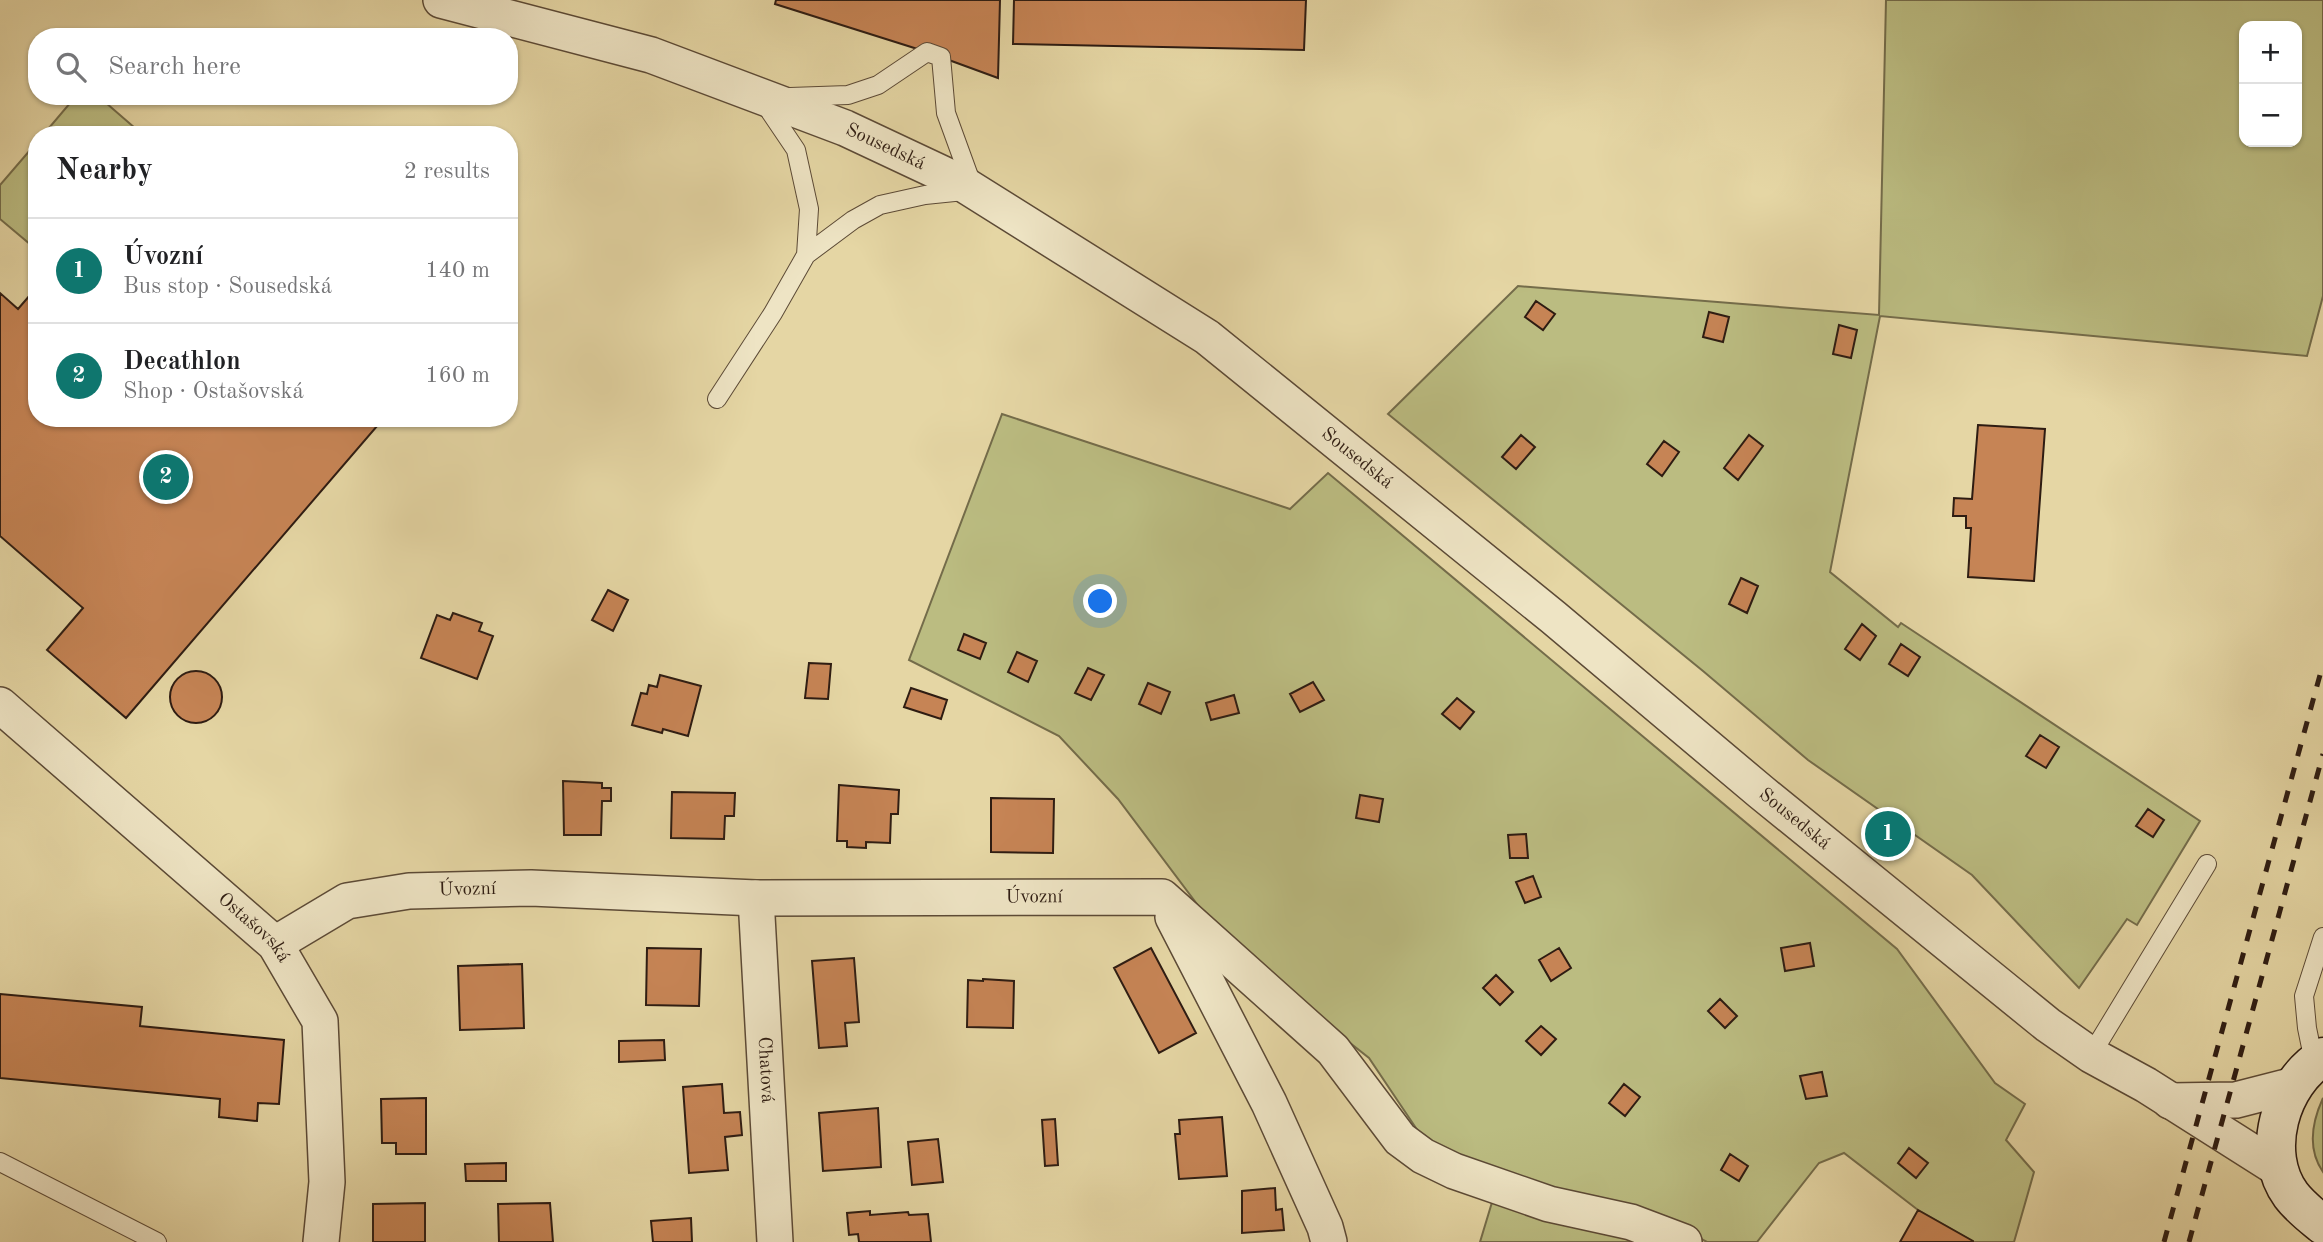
<!DOCTYPE html>
<meta charset="utf-8">
<style>
body{margin:0;font-family:"Old Standard TT",serif;background:#f2f2f2;color:#202124}
.controls{position:absolute;right:21px;top:21px;display:grid;overflow:hidden;border-radius:14px;box-shadow:0 2px 5px #0004}
.controls button{width:63px;height:63px;display:grid;place-items:center;padding:0;border:0;border-bottom:2px solid #e0e0e0;background:#fff;color:#202124;font:35px sans-serif}
.you{position:absolute;left:1101px;top:602px;width:24px;height:24px;margin:-18px;border:5px solid #fff;border-radius:50%;background:#1a73e8;box-shadow:0 0 0 10px #1a73e833}
.badge{display:grid;place-items:center;width:46px;height:46px;border-radius:50%;background:#0f766e;color:#fff;font-size:23px;font-weight:700}
.pin{position:absolute;translate:-50% -50%;border:4px solid #fff;box-shadow:0 2px 7px #0006}
.list{margin:0;padding:0;list-style:none}
h2{display:flex;justify-content:space-between;align-items:center;height:91px;margin:0;padding:0 28px;font-size:30px}
h2 small{font-size:23px;font-weight:400;color:#757577}
.list li{display:grid;grid-template-columns:46px 1fr auto;gap:21px;align-items:center;box-sizing:border-box;height:105px;padding:0 28px;border-top:2px solid #e0e0e0}
.list b{display:block;font-size:26px;white-space:nowrap}
.list p{margin:0;font-size:23px;white-space:nowrap;color:#757577}
.list em{font-size:23px;font-style:normal;color:#757577}
.icon{flex:none;width:38px;height:38px;fill:none;stroke:currentColor;stroke-width:2;stroke-linecap:round;stroke-linejoin:round}
.map{position:relative;flex:none;width:2323px;height:1242px;overflow:hidden}
.search{position:absolute;background:#fff;box-shadow:0 2px 5px #0004;left:28px;top:28px;width:490px;height:77px;display:flex;align-items:center;gap:18px;box-sizing:border-box;padding:0 24px;border-radius:28px;color:#757577;font-size:26px}
.panel{position:absolute;background:#fff;box-shadow:0 2px 5px #0004;left:28px;top:126px;width:490px;height:301px;border-radius:28px}
.map>svg:first-child{display:block}
.green{fill:#bbbc81;stroke:#746c4a;stroke-width:2;fill-rule:evenodd}
.building{fill:#c68455;stroke:#2e1c12;stroke-width:2}
.lines{fill:none;stroke-linecap:round;stroke-linejoin:round}
.service-casing{stroke:#5c4a36;stroke-width:20}
.minor-casing{stroke:#5c4a36;stroke-width:38}
.secondary-casing{stroke:#2e1c12;stroke-width:41}
.service{stroke:#eee4c4;stroke-width:18}
.minor{stroke:#eee4c4;stroke-width:35}
.secondary{stroke:#eee4c4;stroke-width:38}
.rail{stroke:#2e1c12;stroke-width:5;stroke-dasharray:12 12;stroke-linecap:butt}
.labels{text-anchor:middle;dominant-baseline:central;stroke-width:6;stroke-linejoin:round;paint-order:stroke}
.street-label{font-size:19px;fill:#2e1c12;stroke:#eee4c4}
</style>
<div class="map">
<svg width="2323" height="1242" viewBox="0 0 2323 1242">
<rect width="100%" height="100%" fill="#e5d6a4"/>
<filter id="stains"><feTurbulence type="fractalNoise" baseFrequency=".00286" numOctaves="4"/><feColorMatrix values="0 0 0 0 .2 0 0 0 0 .09 0 0 0 0 .02 0 0 0 .5 -.17"/></filter>
<radialGradient id="worn" r=".72"><stop offset=".6" stop-color="#630" stop-opacity="0"/><stop offset="1" stop-color="#630" stop-opacity=".3"/></radialGradient>
<!-- green -->
<path class="green" d="M 1886,0 L 2323,0 L 2323,296 L 2307,356 L 1880,316 L 1830,572 L 1898,627 L 1901,623 L 2200,821 L 2137,925 L 2127,919 L 2079,988 L 1972,875 L 1808,760 L 1703,671 L 1388,414 L 1518,286 L 1879,315 ZM 2244,26 L 2297,26 L 2297,142 L 2244,142 Z
M 76,96 L 98,96 L 143,135 L 43,135 Z
M 37,142 L 37,250 L 0,219 L 0,185 Z
M 1002,414 L 1290,509 L 1328,473 L 1897,949 L 1995,1083 L 2025,1104 L 2006,1140 L 2034,1172 L 2014,1242 L 1974,1242 L 1918,1210 L 1844,1153 L 1819,1163 L 1757,1242 L 1707,1242 L 1680,1228 L 1600,1204 L 1428,1146 L 1369,1058 L 1230,948 L 1118,799 L 1059,736 L 909,660 Z
M 2323,1098 L 2323,1172 C 2307,1149 2312,1122 2323,1098 Z
M 1493,1199 L 1645,1242 L 1480,1242 Z"/>
<!-- building -->
<path class="building" d="M 776,0 L 1000,0 L 998,78 L 927,52 L 775,4 Z
M 1014,0 L 1306,0 L 1304,50 L 1013,44 Z
M 37,287 L 37,418 L 384,418 L 126,718 L 47,650 L 83,608 L 0,536 L 0,293 L 18,309 Z
M 1536,301 L 1555,314 L 1543,330 L 1525,317 Z
M 1709,312 L 1729,317 L 1723,342 L 1703,337 Z
M 1839,325 L 1857,330 L 1851,358 L 1833,354 Z
M 1978,425 L 2045,429 L 2034,581 L 1968,577 L 1971,528 L 1966,528 L 1966,516 L 1953,516 L 1954,498 L 1972,499 Z
M 1521,435 L 1535,447 L 1516,469 L 1502,457 Z
M 1749,435 L 1763,446 L 1738,480 L 1724,468 Z
M 1664,441 L 1679,452 L 1662,476 L 1647,464 Z
M 1741,578 L 1758,586 L 1747,613 L 1729,604 Z
M 608,590 L 628,600 L 613,631 L 592,620 Z
M 453,613 L 482,623 L 479,631 L 493,636 L 477,679 L 421,658 L 437,615 L 450,620 Z
M 1862,624 L 1876,636 L 1860,660 L 1845,649 Z
M 964,634 L 986,643 L 980,659 L 958,650 Z
M 1901,644 L 1920,657 L 1908,676 L 1889,664 Z
M 1017,652 L 1037,661 L 1028,682 L 1008,672 Z
M 809,663 L 831,664 L 828,699 L 805,698 Z
M 1088,668 L 1104,675 L 1091,700 L 1075,693 Z
M170 697a26 26 0 1 1 52 0a26 26 0 1 1-52 0Z
M 660,675 L 701,686 L 688,736 L 663,729 L 662,733 L 632,725 L 641,693 L 647,694 L 649,685 L 657,687 Z
M 1313,682 L 1324,700 L 1300,712 L 1290,694 Z
M 1148,683 L 1170,692 L 1161,714 L 1139,704 Z
M 911,688 L 947,700 L 941,719 L 904,707 Z
M 1234,695 L 1239,713 L 1211,720 L 1206,703 Z
M 1457,698 L 1474,712 L 1460,729 L 1442,714 Z
M 2040,735 L 2059,747 L 2046,768 L 2026,756 Z
M 563,781 L 602,783 L 602,788 L 611,788 L 611,801 L 602,801 L 601,835 L 564,835 Z
M 839,785 L 899,790 L 898,814 L 891,814 L 890,843 L 866,842 L 866,848 L 847,847 L 847,841 L 837,841 Z
M 672,792 L 735,793 L 734,816 L 725,816 L 724,839 L 671,838 Z
M 1360,795 L 1383,799 L 1379,822 L 1356,818 Z
M 991,798 L 1054,799 L 1053,853 L 991,852 Z
M 2148,809 L 2164,820 L 2153,837 L 2136,826 Z
M 1526,834 L 1528,858 L 1510,858 L 1508,835 Z
M 1533,876 L 1541,897 L 1525,903 L 1516,882 Z
M 1810,943 L 1814,966 L 1785,971 L 1781,948 Z
M 647,948 L 701,949 L 699,1006 L 646,1005 Z
M 1151,948 L 1196,1033 L 1159,1053 L 1114,968 Z
M 1559,948 L 1571,968 L 1551,981 L 1539,960 Z
M 854,958 L 859,1022 L 845,1023 L 847,1046 L 819,1048 L 812,961 Z
M 522,964 L 524,1028 L 460,1030 L 458,966 Z
M 1496,975 L 1513,992 L 1500,1005 L 1483,988 Z
M 983,979 L 1014,981 L 1013,1028 L 967,1027 L 968,980 L 983,981 Z
M 0,994 L 142,1007 L 140,1026 L 284,1040 L 279,1104 L 258,1103 L 257,1121 L 219,1117 L 220,1099 L 0,1078 Z
M 1720,999 L 1737,1016 L 1725,1028 L 1708,1011 Z
M 1541,1026 L 1556,1039 L 1541,1055 L 1526,1041 Z
M 664,1040 L 665,1060 L 619,1062 L 619,1041 Z
M 1822,1072 L 1827,1096 L 1806,1099 L 1800,1076 Z
M 722,1084 L 724,1113 L 740,1112 L 742,1135 L 725,1137 L 728,1170 L 689,1173 L 683,1087 Z
M 1624,1084 L 1640,1097 L 1625,1116 L 1609,1103 Z
M 426,1098 L 426,1154 L 396,1154 L 396,1143 L 382,1143 L 381,1099 Z
M 878,1108 L 881,1167 L 823,1171 L 819,1113 Z
M 1222,1117 L 1227,1176 L 1179,1179 L 1175,1134 L 1180,1134 L 1179,1120 Z
M 1055,1119 L 1058,1165 L 1045,1166 L 1042,1120 Z
M 938,1139 L 943,1182 L 912,1185 L 908,1142 Z
M 1909,1148 L 1928,1163 L 1916,1178 L 1898,1163 Z
M 1730,1154 L 1748,1166 L 1739,1181 L 1721,1170 Z
M 506,1163 L 506,1181 L 466,1181 L 465,1164 Z
M 1275,1188 L 1276,1210 L 1282,1209 L 1284,1230 L 1242,1233 L 1242,1191 Z
M 425,1203 L 425,1242 L 373,1242 L 373,1204 Z
M 550,1203 L 553,1242 L 499,1242 L 498,1204 Z
M 1918,1210 L 1973,1241 L 1973,1242 L 1900,1242 Z
M 870,1211 L 870,1215 L 908,1212 L 909,1215 L 928,1214 L 931,1242 L 859,1242 L 858,1234 L 849,1235 L 847,1213 Z
M 691,1218 L 692,1242 L 653,1242 L 651,1221 Z"/>
<g class="lines">
<!-- service casing -->
<g class="service-casing">
<path id="service" d="M 763,101 L 796,150 L 809,209 L 806,255
M 717,399 L 773,313 L 806,255 L 853,220 L 880,205 L 925,195 L 974,190 L 946,113 L 941,57 L 927,52 L 878,85 L 848,95 L 790,97
M 2091,1055 L 2207,864
M 2314,1062 L 2307,1028 L 2304,996 L 2323,937
M 0,1162 L 157,1242"/>
</g>
<!-- minor casing -->
<g class="minor-casing">
<g id="minor">
<path id="s1" d="M 441,0 L 651,55 L 845,128 L 960,182 L 1207,337 L 1553,617 L 1761,792 L 2048,1025 L 2091,1055 L 2146,1085 L 2280,1170"/>
<path id="s2" d="M 0,705 L 275,944 L 320,1021 L 327,1182 L 321,1242"/>
<path id="s3" d="M 756,898 L 775,1242"/>
<path d="M 1173,917 L 1269,1103 L 1325,1227 L 1329,1242"/>
<path id="s4" d="M 275,944 L 347,901 L 409,891 L 531,888 L 756,898 L 1162,897 L 1333,1050 L 1400,1139 L 1423,1156 L 1454,1171 L 1549,1204 L 1631,1222 L 1684,1242"/>
<path d="M 2170,1101 L 2236,1100 L 2294,1085"/>
</g>
</g>
<!-- secondary casing -->
<g class="secondary-casing">
<path id="secondary" d="M 2323,1057 C 2280,1083 2260,1153 2291,1195 C 2300,1207 2312,1216 2323,1225"/>
</g>
<!-- service -->
<use href="#service" class="service"/>
<!-- minor -->
<use href="#minor" class="minor"/>
<!-- secondary -->
<use href="#secondary" class="secondary"/>
<!-- rail -->
<path class="rail" d="M 2164,1242 L 2323,664
M 2189,1242 L 2323,754"/>
</g>
<g class="labels">
<!-- street labels -->
<g class="street-label">
<text stroke="none"><textPath href="#s1" startOffset="469">Sousedská</textPath></text>
<text stroke="none"><textPath href="#s1" startOffset="1036">Sousedská</textPath></text>
<text stroke="none"><textPath href="#s1" startOffset="1603">Sousedská</textPath></text>
<text stroke="none"><textPath href="#s4" startOffset="205">Úvozní</textPath></text>
<text stroke="none"><textPath href="#s4" startOffset="772">Úvozní</textPath></text>
<text stroke="none"><textPath href="#s2" startOffset="338">Ostašovská</textPath></text>
<text stroke="none"><textPath href="#s3" startOffset="172">Chatová</textPath></text>
</g>
</g>
<rect width="100%" height="100%" filter="url(#stains)"/>
<rect width="100%" height="100%" fill="url(#worn)"/>
</svg>
<div class="controls">
<button>+</button>
<button>−</button>
</div>
<div class="you"></div>
<div class="pin badge" style="left:1888px;top:834px">1</div>
<div class="pin badge" style="left:166px;top:477px">2</div>
<div class="search"><svg class="icon" aria-label="search" viewBox="0 0 24 24"><circle cx="10" cy="10" r="6"/><path d="M15 15l6 6"/></svg>Search here</div>
<section class="panel">
<h2>Nearby<small>2 results</small></h2>
<ul class="list">
<li><span class="badge">1</span><div><b>Úvozní</b><p>Bus stop · Sousedská</p></div><em>140 m</em></li>
<li><span class="badge">2</span><div><b>Decathlon</b><p>Shop · Ostašovská</p></div><em>160 m</em></li>
</ul>
</section>
</div>
